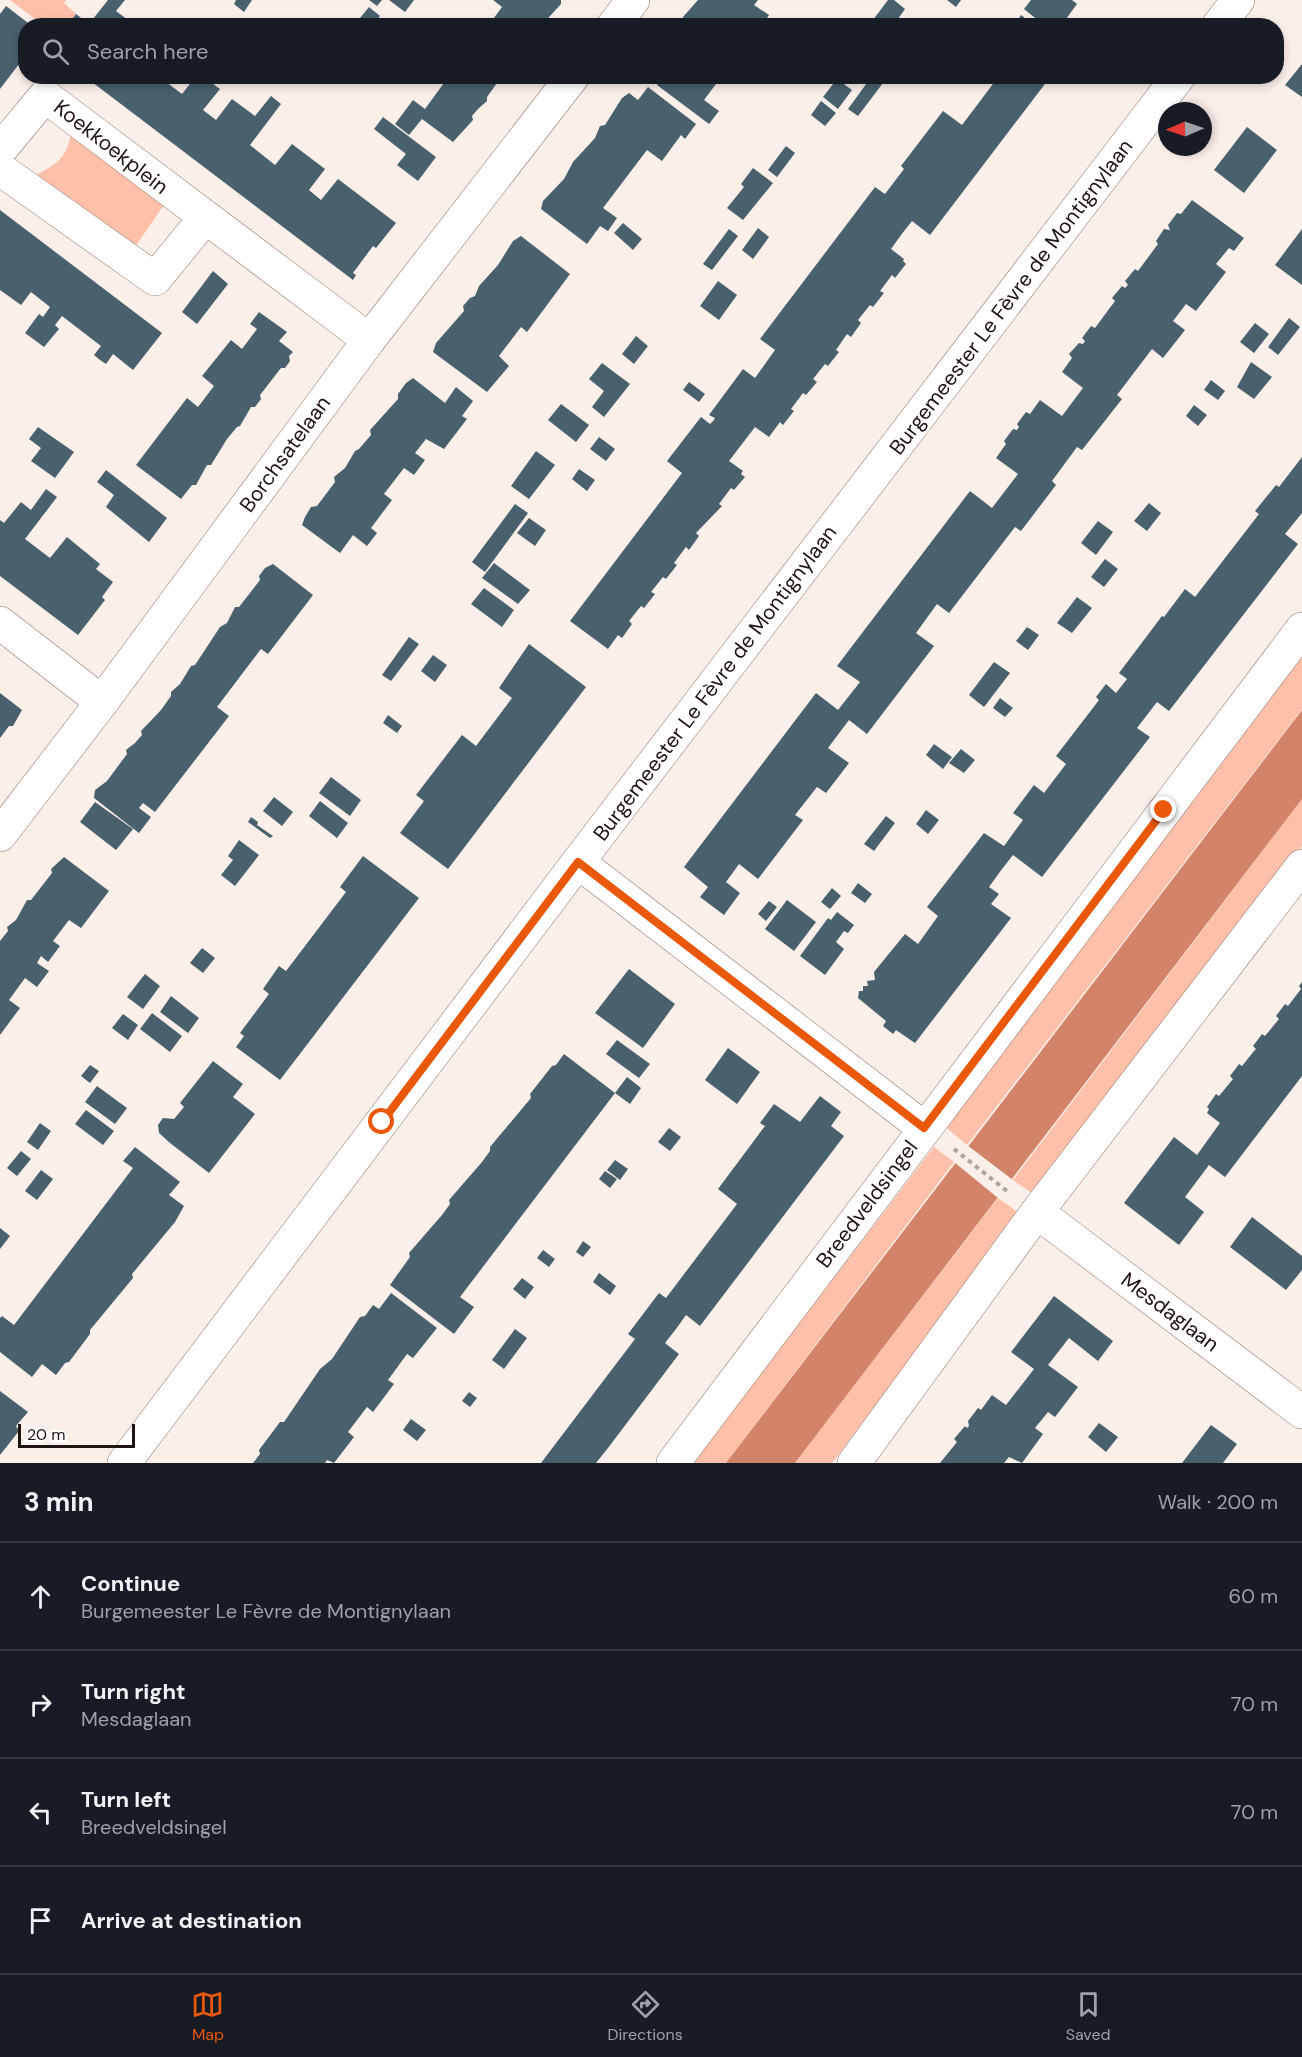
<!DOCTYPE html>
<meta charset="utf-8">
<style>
body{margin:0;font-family:"DM Sans",sans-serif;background:#242831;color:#f1f3f6}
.compass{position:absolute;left:1158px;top:102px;width:54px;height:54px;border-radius:50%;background:#171b24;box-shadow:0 3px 9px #0003;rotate:268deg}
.scale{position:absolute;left:18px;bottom:15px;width:117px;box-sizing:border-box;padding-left:6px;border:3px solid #1f1411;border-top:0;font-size:16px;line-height:21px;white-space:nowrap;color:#1f1411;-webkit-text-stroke:4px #fff;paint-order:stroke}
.stop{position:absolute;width:18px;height:18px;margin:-14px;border:4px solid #ea580c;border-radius:50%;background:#fff}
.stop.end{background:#ea580c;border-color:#fff;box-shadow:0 2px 6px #0008}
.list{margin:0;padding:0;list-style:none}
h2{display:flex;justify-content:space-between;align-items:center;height:78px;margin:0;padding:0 24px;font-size:26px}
h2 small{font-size:20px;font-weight:400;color:#9ea1a6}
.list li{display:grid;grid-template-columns:39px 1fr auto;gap:18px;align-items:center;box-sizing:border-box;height:108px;padding:0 24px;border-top:2px solid #363941}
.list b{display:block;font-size:22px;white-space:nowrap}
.list p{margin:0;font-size:20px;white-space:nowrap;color:#9ea1a6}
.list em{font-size:20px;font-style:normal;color:#9ea1a6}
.icon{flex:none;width:33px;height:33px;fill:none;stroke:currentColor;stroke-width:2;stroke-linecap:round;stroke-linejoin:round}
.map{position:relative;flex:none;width:1302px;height:1463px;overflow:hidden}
.search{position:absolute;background:#171b24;box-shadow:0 3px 9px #0003;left:18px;right:18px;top:18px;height:66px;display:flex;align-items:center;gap:15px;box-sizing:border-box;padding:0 21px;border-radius:24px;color:#9ea1a6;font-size:22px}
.sheet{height:510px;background:#171b24}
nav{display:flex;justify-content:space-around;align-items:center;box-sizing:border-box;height:84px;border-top:2px solid #363941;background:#171b24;font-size:16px;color:#9ea1a6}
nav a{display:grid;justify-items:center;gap:3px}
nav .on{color:#ea580c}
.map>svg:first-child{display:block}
.green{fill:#ffc0a9}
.water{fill:#d38468}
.pier{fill:#fbefea}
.building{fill:#48616d}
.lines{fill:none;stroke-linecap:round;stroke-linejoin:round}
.minor-casing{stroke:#8f756b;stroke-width:34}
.path{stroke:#afa39f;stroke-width:4;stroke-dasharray:4.5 4.5;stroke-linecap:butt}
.minor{stroke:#fff;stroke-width:33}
.route{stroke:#ea580c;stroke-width:8}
.labels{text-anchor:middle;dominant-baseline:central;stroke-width:6;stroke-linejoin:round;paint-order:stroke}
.street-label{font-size:21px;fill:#1f1411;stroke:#fff}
</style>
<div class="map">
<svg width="1302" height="1463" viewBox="0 0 1302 1463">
<rect width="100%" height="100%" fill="#fbefea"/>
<!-- green -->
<path class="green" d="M 10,0 L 66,0 L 64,3 L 76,14 L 67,25 L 43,25 Z
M 72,125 L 168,199 L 133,250 L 34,176 C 59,164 70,154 72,125 Z
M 1302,656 L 1302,709 L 967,1145 L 944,1126 Z
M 1302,799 L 1302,846 L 1036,1196 L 1013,1180 Z
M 934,1147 L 954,1162 L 726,1463 L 692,1463 Z
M 998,1198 L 1021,1214 L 832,1463 L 795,1463 Z"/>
<!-- water -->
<path class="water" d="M 1302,710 L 1302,799 L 795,1463 L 726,1463 Z"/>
<!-- pier -->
<path class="pier" d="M 967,1145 L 1013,1180 L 998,1198 L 954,1162 Z"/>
<!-- building -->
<path class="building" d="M 108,0 L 125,0 L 116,11 L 136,26 L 67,26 L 76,14 L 89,24 Z
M 236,0 L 252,0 L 244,12 L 234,4 Z
M 369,0 L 382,0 L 377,6 Z
M 389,0 L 414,0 L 405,12 Z
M 493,0 L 561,0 L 561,4 L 541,26 L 488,26 L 502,7 Z
M 698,0 L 758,0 L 754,5 L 769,15 L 762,26 L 680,26 L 683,17 Z
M 888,0 L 894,0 L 905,9 L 893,26 L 873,26 L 870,24 Z
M 947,0 L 961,0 L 956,7 Z
M 1031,0 L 1072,0 L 1077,4 L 1061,26 L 1045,26 L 1024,9 Z
M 6,6 L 32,26 L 26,26 L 26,55 L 0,89 L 0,14 Z
M 369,7 L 380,16 L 372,26 L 359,26 L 356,23 Z
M 1021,15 L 1035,26 L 1014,26 Z
M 1302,64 L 1302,97 L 1285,85 Z
M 84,76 L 158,76 L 182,94 L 196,76 L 213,76 L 209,81 L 220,89 L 203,110 L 216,120 L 232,99 L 255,116 L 271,96 L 281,104 L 250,145 L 275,165 L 292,144 L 325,169 L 309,190 L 321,200 L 338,179 L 396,223 L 376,248 L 373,246 L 353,273 L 356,275 L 353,280 Z
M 449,76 L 502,76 L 487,97 L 487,101 L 478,109 L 472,116 L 473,120 L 453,142 L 422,119 L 409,135 L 395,124 L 413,100 L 425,109 Z
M 663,76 L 722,76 L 704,100 L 719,111 L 709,124 L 657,85 Z
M 872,76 L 883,83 L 858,116 L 848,109 Z
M 999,76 L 1051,76 L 930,235 L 912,221 L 901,235 L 891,249 L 904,259 L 903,261 L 906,264 L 895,278 L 892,275 L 880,291 L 884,293 L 873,307 L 870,305 L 858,320 L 861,323 L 851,337 L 847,334 L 836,350 L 839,352 L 828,366 L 825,364 L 813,379 L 817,382 L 806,395 L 803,393 L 791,409 L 794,411 L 783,425 L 780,422 L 769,437 L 755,427 L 729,461 L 743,471 L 741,474 L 745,477 L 734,490 L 731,488 L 719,504 L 722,506 L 696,533 L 699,536 L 689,550 L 686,547 L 674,563 L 677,565 L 666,579 L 663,577 L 651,592 L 655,594 L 644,608 L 641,606 L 629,621 L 632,624 L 622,638 L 618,635 L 608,649 L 570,621 L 682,473 L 667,461 L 701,417 L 710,424 L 713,421 L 715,418 L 709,415 L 743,369 L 755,378 L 775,350 L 760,339 L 875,187 L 885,194 L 904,169 L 901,166 L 943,111 L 962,125 Z
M 837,79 L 852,90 L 838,109 L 823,97 Z
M 648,87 L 696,124 L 685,139 L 681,135 L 662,161 L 647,150 L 603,208 L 617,218 L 608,231 L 600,226 L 587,244 L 541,209 L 543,201 L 564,179 L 573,162 L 595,138 L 600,126 L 605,125 L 622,98 L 629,93 L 638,100 Z
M 821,101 L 836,113 L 825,126 L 811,115 Z
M 383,117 L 436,157 L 418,181 L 397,165 L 406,154 L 374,129 Z
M 1247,127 L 1277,150 L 1244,193 L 1214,170 Z
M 786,146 L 795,153 L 777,177 L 768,170 Z
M 753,168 L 773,183 L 743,220 L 727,208 L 744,187 L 741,184 Z
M 1192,200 L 1244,238 L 1234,251 L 1229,248 L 1216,264 L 1226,272 L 1196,311 L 1186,304 L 1173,321 L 1185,330 L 1163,358 L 1152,349 L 1117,395 L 1122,399 L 1082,450 L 1077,447 L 1052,481 L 1056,485 L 1021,531 L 1015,527 L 949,613 L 937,604 L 916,633 L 934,646 L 867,734 L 849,720 L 828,748 L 849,763 L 826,793 L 817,787 L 795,815 L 803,820 L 758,879 L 739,864 L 726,882 L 740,893 L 724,915 L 700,897 L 708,887 L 684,867 L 816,693 L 838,710 L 860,682 L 837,666 L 970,491 L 992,508 L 1018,474 L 996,458 L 1006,444 L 1004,441 L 1013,429 L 1017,430 L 1019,427 L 1017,424 L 1026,412 L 1030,414 L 1040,400 L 1062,416 L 1083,388 L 1062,372 L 1072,358 L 1069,354 L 1079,343 L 1083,344 L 1085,341 L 1082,338 L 1091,326 L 1095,328 L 1115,301 L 1112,298 L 1122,286 L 1125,288 L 1128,285 L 1125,281 L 1135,269 L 1138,271 L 1158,244 L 1156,241 L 1164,229 L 1170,230 L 1168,225 L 1177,213 L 1181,214 Z
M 0,210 L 162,333 L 133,370 L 113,354 L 106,364 L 100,360 L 94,355 L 101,346 L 62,316 L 55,325 L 59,329 L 44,347 L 25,333 L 39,314 L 43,317 L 50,307 L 31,292 L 21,305 L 0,290 Z
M 623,223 L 642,239 L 633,250 L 614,233 Z
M 758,228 L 769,237 L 753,259 L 742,250 Z
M 729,229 L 738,236 L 712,270 L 703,264 Z
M 1302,229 L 1302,285 L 1275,265 Z
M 521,236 L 570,274 L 527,332 L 521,327 L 499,356 L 509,366 L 487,392 L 433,352 L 436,343 L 464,311 L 463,306 L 470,298 L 475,296 L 479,286 L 498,265 L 513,241 Z
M 213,271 L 228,284 L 197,324 L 182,312 Z
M 718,281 L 737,295 L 719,320 L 700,306 Z
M 259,312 L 287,332 L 279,341 L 293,352 L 289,356 L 290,361 L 285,368 L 281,368 L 260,395 L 261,399 L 255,407 L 251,407 L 240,426 L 237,427 L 227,439 L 211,465 L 207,465 L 196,485 L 192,485 L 181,499 L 136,465 L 187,398 L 198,407 L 214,386 L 202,376 L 231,340 L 242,349 L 257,329 L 250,324 Z
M 1289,318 L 1300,327 L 1278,355 L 1268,347 Z
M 1255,323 L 1269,334 L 1254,353 L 1240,342 Z
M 636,336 L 648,346 L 634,364 L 622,354 Z
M 1251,362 L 1272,377 L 1254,399 L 1237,387 Z
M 602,363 L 630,384 L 604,417 L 592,407 L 604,391 L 589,379 Z
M 413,378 L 445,403 L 456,387 L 473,401 L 462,416 L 467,419 L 444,449 L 426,439 L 415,453 L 425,460 L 414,475 L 404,468 L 384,494 L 392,500 L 371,528 L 377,533 L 367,546 L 353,535 L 340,553 L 302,525 L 305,517 L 311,507 L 317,506 L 335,482 L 334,477 L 345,468 L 355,451 L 359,449 L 371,435 L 370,430 L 398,399 L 398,394 L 406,383 Z
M 1211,380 L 1225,391 L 1218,400 L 1204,390 Z
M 689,382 L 705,394 L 699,402 L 683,390 Z
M 561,404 L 589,425 L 576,442 L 548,420 Z
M 1194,405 L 1207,415 L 1198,426 L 1186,416 Z
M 38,427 L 74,452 L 55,478 L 31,461 L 41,448 L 29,439 Z
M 599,437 L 615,449 L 606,461 L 590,449 Z
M 536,451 L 555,465 L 529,499 L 511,486 Z
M 1302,457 L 1302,513 L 1285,534 L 1298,544 L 1169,711 L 1157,702 L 1137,728 L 1150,737 L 1042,877 L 1013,855 L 1002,869 L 989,887 L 999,894 L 991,904 L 1011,918 L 915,1043 L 896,1030 L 893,1034 L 883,1026 L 886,1021 L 858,998 L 859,991 L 863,991 L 863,986 L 868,986 L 867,981 L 875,980 L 874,972 L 905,934 L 918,944 L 938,916 L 927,907 L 984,833 L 1004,846 L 1023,820 L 1013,813 L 1034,785 L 1044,793 L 1066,764 L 1056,756 L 1099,700 L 1096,697 L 1106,684 L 1116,693 L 1127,679 L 1119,673 L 1162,616 L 1164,617 L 1185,589 L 1195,597 L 1259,514 L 1255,511 L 1276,485 L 1279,487 Z
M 579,469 L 595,480 L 587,491 L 572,479 Z
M 106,470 L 167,518 L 149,542 L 106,507 L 114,495 L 97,482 Z
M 46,489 L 57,497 L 25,539 L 50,558 L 67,537 L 100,564 L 96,569 L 113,582 L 102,597 L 105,600 L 78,635 L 0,576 L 0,520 L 4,523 L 21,502 L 31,510 Z
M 1149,503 L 1161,513 L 1147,531 L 1134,521 Z
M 515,504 L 528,513 L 485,572 L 472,562 Z
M 529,518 L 546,530 L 535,546 L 517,533 Z
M 1098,521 L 1113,532 L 1096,555 L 1081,543 Z
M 1105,559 L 1118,569 L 1104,587 L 1091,577 Z
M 494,563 L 530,590 L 518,604 L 482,578 Z
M 273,564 L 313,595 L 268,654 L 261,649 L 217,707 L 229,716 L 155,812 L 143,803 L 139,808 L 151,817 L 139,833 L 94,798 L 95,790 L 107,781 L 127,754 L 126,750 L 135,743 L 142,735 L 141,731 L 161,710 L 171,696 L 171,692 L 180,684 L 191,666 L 195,665 L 220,627 L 227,623 L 235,607 L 239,607 L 260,580 L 259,576 L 265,568 Z
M 484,588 L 514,610 L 502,627 L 471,604 Z
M 1077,597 L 1092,608 L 1072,633 L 1057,623 Z
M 1027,627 L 1039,635 L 1028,650 L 1016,641 Z
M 409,637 L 419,644 L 391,681 L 382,675 Z
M 529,644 L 586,687 L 448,869 L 400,833 L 424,801 L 416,795 L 462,735 L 476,746 L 512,698 L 499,688 Z
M 433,655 L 447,665 L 435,682 L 421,671 Z
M 994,662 L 1010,673 L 984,707 L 969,695 Z
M 0,693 L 22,710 L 13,726 L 9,726 L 0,738 Z
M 1000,698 L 1013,708 L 1005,717 L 993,708 Z
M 388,715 L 402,726 L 397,733 L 383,723 Z
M 934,744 L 952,757 L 943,769 L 926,755 Z
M 961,749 L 975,760 L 964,773 L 949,763 Z
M 331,777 L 361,800 L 350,816 L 319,793 Z
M 274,797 L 293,812 L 282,826 L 263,811 Z
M 320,801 L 348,823 L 337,838 L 309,816 Z
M 95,802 L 133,829 L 116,850 L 80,822 Z
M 926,810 L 939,820 L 928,834 L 916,824 Z
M 886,816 L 895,823 L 874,851 L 864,844 Z
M 251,817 L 258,822 L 257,825 L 273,836 L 270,838 L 248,822 Z
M 239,840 L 259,855 L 235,886 L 221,875 L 233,860 L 228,856 Z
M 363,856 L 419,898 L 280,1080 L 236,1047 L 244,1036 L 240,1033 L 269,994 L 263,989 L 279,966 L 286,971 L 346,892 L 340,887 Z
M 64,857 L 109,891 L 81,928 L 69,920 L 53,941 L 60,946 L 48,962 L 41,956 L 37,963 L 49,971 L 37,987 L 25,978 L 9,1000 L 20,1008 L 0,1035 L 0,941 L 8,931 L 7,927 L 16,920 L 27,900 L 31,900 L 52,873 L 51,869 Z
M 858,883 L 872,894 L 865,903 L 851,893 Z
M 832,888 L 841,896 L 830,909 L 821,902 Z
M 787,900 L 816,922 L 794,951 L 765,929 Z
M 769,901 L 777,907 L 766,921 L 758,914 Z
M 837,912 L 854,925 L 848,933 L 844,931 L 836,942 L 844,949 L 825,975 L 800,956 L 828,918 L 831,920 Z
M 202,948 L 215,958 L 203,973 L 190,963 Z
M 629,969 L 675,1004 L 643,1048 L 595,1013 Z
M 145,974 L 160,986 L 143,1009 L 127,997 Z
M 1302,982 L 1302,1076 L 1225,1177 L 1209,1165 L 1185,1197 L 1204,1212 L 1179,1245 L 1124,1203 L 1174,1137 L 1197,1155 L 1220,1123 L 1207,1113 L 1209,1109 L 1207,1107 L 1216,1094 L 1219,1096 L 1233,1079 L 1230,1076 L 1239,1064 L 1242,1066 L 1254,1051 L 1256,1049 L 1253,1046 L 1262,1034 L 1265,1036 L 1279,1019 L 1276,1016 L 1285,1004 L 1288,1006 L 1301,989 L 1299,986 Z
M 171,996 L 199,1018 L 188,1033 L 160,1012 Z
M 152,1013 L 182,1036 L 170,1052 L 140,1029 Z
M 123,1014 L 138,1025 L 128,1040 L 112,1028 Z
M 617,1040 L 650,1064 L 639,1078 L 606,1054 Z
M 728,1048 L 760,1072 L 737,1104 L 705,1080 Z
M 564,1054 L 615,1093 L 460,1297 L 474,1307 L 454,1334 L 390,1285 L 410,1257 L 409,1253 L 442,1215 L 450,1204 L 449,1200 L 482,1162 L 490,1151 L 490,1147 L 531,1098 L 530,1094 L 552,1066 L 556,1065 Z
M 213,1061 L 243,1084 L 233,1097 L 255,1114 L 209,1173 L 170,1143 L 159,1133 L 158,1125 L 163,1118 L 174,1119 L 184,1107 L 180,1103 Z
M 90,1065 L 99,1071 L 90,1083 L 81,1076 Z
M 627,1077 L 641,1088 L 630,1104 L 615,1093 Z
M 97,1086 L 127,1108 L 115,1124 L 85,1102 Z
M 820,1096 L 841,1112 L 831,1126 L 844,1136 L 700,1326 L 686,1315 L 676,1329 L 665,1343 L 679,1354 L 608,1448 L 596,1463 L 541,1463 L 635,1339 L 628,1334 L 659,1293 L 666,1298 L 737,1204 L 718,1189 L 765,1126 L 760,1123 L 774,1104 L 800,1122 Z
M 86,1110 L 114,1131 L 103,1145 L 75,1124 Z
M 40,1123 L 51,1131 L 38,1150 L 27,1142 Z
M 669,1128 L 681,1137 L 670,1151 L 658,1142 Z
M 135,1147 L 180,1182 L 169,1195 L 184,1206 L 175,1222 L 132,1274 L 133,1278 L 90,1330 L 90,1334 L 69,1362 L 65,1363 L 56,1375 L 42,1364 L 32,1377 L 0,1352 L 0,1318 L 2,1316 L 14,1325 L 133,1168 L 123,1161 Z
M 21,1151 L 31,1159 L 17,1176 L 7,1168 Z
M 615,1160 L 628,1169 L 620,1180 L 607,1170 Z
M 41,1170 L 53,1179 L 37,1200 L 25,1191 Z
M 605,1171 L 617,1179 L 610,1188 L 599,1179 Z
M 1252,1217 L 1302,1256 L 1302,1270 L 1286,1290 L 1230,1247 Z
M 0,1228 L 10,1236 L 0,1249 Z
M 583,1241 L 591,1247 L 583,1257 L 576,1252 Z
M 543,1250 L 555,1259 L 549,1267 L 537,1258 Z
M 599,1273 L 616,1286 L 610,1295 L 593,1282 Z
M 522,1278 L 534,1287 L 525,1299 L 513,1289 Z
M 391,1293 L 437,1328 L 413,1358 L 407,1354 L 388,1380 L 394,1384 L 373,1412 L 367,1407 L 348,1432 L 354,1437 L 334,1463 L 327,1460 L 325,1463 L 253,1463 L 260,1454 L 259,1450 L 280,1422 L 284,1422 L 320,1369 L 332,1359 L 360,1317 L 365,1316 L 373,1305 L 379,1309 Z
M 1054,1296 L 1113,1341 L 1098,1361 L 1069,1338 L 1048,1365 L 1078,1387 L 1055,1417 L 1048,1412 L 1035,1428 L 1043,1434 L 1022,1463 L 1009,1457 L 1004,1463 L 940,1463 L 957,1442 L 954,1439 L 965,1426 L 967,1428 L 969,1426 L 968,1421 L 978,1408 L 981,1410 L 992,1395 L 1006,1405 L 1034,1369 L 1011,1352 Z
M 515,1329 L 527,1338 L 504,1369 L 492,1360 Z
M 0,1391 L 28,1412 L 16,1426 L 19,1431 L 0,1455 Z
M 469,1392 L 477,1398 L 470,1407 L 462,1401 Z
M 411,1419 L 426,1430 L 417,1441 L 403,1430 Z
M 1099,1423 L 1118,1437 L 1106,1452 L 1088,1437 Z
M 1211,1425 L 1237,1444 L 1223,1463 L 1182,1463 Z"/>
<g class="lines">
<!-- minor casing -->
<g class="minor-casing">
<path id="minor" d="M 613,26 L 633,0
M 1218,26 L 1238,0
M 0,150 L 45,96 L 369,340
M 0,169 L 155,279 L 205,218
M 0,623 L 102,702
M 0,835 L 102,702 L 369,340 L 573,76
M 578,862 L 924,1128
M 1037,1212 L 1302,1412
M 124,1463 L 578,862 L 1179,76
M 673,1463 L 1302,629
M 854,1463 L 1037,1212 L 1302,866"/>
</g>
<!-- path -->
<path class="path" d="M 954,1149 L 1007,1191"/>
<!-- minor -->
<use href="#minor" class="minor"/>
</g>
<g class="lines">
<!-- route -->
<path class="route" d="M 382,1122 L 578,862 L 924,1128 L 1164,810"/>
</g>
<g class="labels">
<!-- street labels -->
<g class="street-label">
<text transform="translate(111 147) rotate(38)">Koekkoekplein</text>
<text transform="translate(1011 297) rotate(-53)">Burgemeester Le Fèvre de Montignylaan</text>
<text transform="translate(285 454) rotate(-54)">Borchsatelaan</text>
<text transform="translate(715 683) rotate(-53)">Burgemeester Le Fèvre de Montignylaan</text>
<text transform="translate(867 1204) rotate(-53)">Breedveldsingel</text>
<text transform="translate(1170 1312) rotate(37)">Mesdaglaan</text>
</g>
</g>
</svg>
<svg class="compass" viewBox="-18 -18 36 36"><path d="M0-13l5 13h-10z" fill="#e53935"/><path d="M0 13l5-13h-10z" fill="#9ea1a6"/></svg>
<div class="scale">20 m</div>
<div class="stop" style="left:382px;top:1122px"></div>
<div class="stop end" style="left:1164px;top:810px"></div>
<div class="search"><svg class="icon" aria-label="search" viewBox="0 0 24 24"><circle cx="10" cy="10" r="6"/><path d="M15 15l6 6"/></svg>Search here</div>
</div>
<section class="sheet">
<h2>3 min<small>Walk · 200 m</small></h2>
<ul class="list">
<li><svg class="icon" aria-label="ahead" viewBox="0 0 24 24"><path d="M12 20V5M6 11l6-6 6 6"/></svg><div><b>Continue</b><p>Burgemeester Le Fèvre de Montignylaan</p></div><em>60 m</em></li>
<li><svg class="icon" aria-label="right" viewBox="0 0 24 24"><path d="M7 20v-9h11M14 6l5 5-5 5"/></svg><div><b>Turn right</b><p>Mesdaglaan</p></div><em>70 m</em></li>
<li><svg class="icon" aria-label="left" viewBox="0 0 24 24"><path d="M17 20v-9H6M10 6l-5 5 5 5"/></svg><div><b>Turn left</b><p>Breedveldsingel</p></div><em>70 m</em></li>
<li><svg class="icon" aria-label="arrive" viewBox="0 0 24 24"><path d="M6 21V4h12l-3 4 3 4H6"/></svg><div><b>Arrive at destination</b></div></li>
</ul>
</section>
<nav>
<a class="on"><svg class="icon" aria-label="map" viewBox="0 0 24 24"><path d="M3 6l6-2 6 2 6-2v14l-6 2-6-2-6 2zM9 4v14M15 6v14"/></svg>Map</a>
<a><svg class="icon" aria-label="directions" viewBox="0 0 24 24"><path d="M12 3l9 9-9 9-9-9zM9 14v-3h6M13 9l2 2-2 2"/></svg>Directions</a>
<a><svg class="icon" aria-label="saved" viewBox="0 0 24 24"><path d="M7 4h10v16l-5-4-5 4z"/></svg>Saved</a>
</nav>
